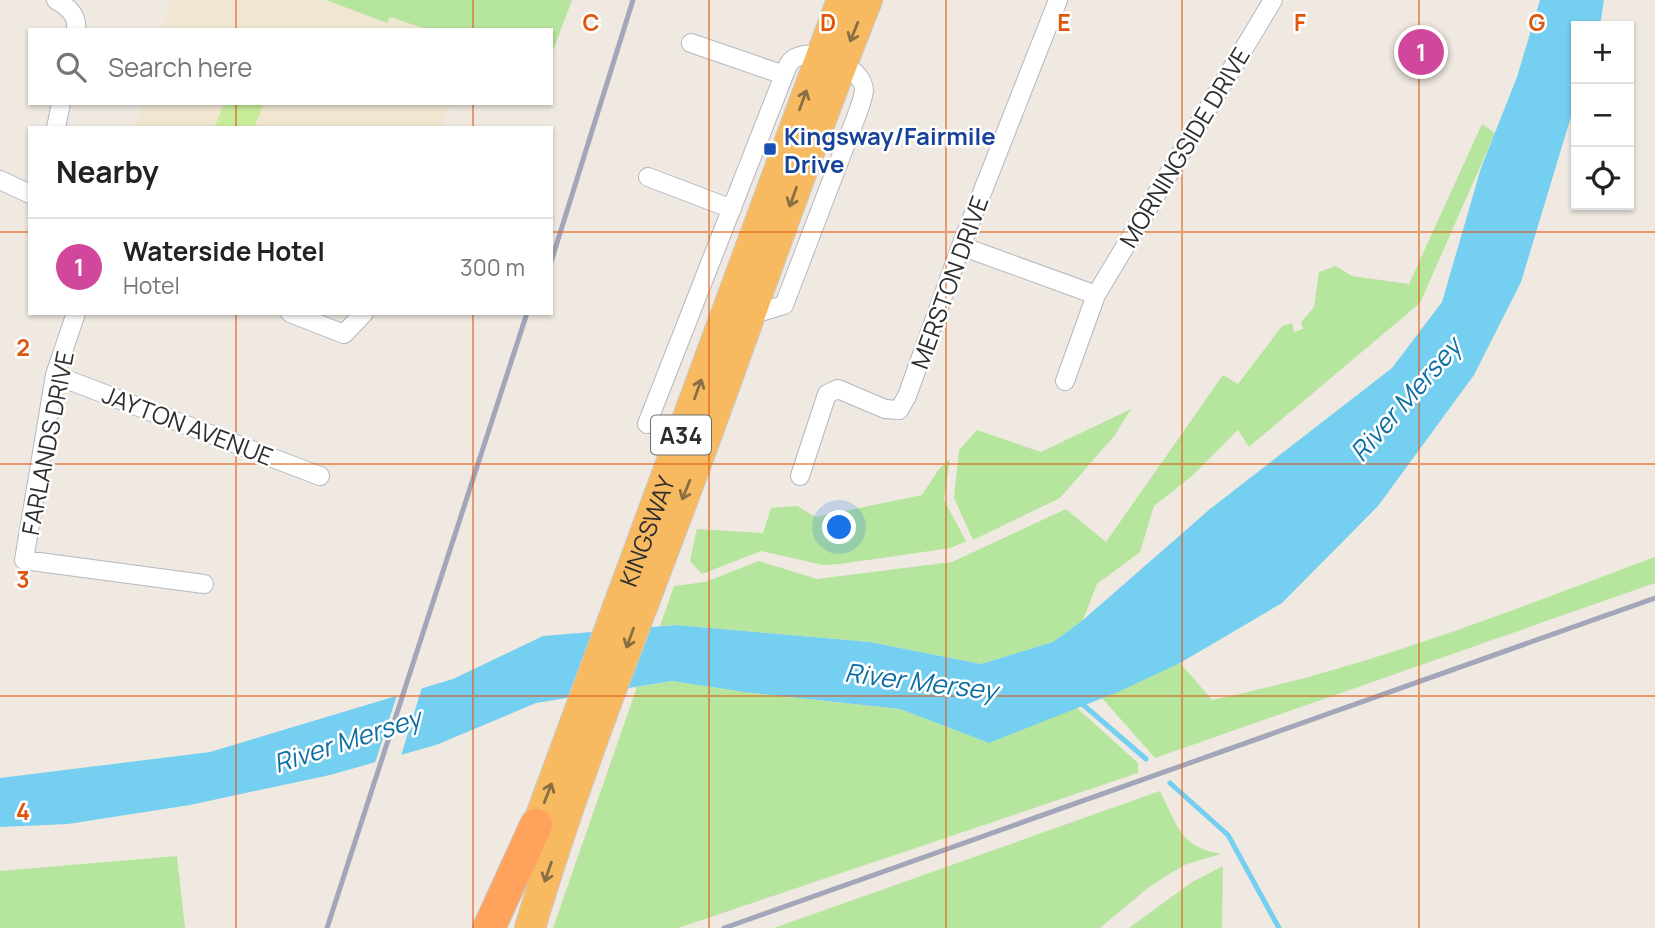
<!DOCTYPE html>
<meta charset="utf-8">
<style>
body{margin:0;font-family:Manrope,sans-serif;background:#f6f6f6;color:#222}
.controls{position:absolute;right:21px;top:21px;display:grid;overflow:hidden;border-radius:0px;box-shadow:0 2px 5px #0004}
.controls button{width:63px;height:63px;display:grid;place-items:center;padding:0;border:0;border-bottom:2px solid #e0e0e0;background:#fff;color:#222;font:35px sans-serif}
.you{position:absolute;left:840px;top:528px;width:24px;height:24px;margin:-18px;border:5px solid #fff;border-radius:50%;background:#1a73e8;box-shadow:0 0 0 10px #1a73e833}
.badge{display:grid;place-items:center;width:46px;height:46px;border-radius:50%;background:#ea580c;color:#fff;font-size:23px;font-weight:700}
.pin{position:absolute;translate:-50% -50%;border:4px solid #fff;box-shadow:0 2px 7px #0006}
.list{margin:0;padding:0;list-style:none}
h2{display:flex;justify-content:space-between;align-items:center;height:91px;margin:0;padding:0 28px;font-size:30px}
h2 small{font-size:23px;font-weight:400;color:#767676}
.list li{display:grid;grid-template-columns:46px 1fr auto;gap:21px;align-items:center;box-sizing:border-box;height:98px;padding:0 28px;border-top:2px solid #e0e0e0}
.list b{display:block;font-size:26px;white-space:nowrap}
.list p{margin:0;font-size:23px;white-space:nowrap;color:#767676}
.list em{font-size:23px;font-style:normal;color:#767676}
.icon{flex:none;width:38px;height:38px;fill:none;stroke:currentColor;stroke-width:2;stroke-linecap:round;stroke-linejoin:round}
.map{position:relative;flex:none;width:1655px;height:928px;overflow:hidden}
.search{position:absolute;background:#fff;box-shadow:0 2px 5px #0004;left:28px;top:28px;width:525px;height:77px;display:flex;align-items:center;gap:18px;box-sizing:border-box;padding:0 24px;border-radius:0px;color:#767676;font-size:26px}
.panel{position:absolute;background:#fff;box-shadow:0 2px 5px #0004;left:28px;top:126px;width:525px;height:189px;border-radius:0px}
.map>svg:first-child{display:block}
.education{fill:#f0e6d1}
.green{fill:#b6e59e}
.pitch{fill:#c9ec9a}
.water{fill:#75cff0}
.pier{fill:#efe9e1}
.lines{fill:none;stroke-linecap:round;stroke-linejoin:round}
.stream{stroke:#75cff0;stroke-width:5}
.minor-casing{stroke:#b4b7c1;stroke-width:20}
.trunk-casing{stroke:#c9c9c9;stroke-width:32}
.motorway-casing{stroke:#c9c9c9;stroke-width:34}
.minor{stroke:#fff;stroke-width:18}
.trunk{stroke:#f8ba60;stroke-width:30}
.motorway{stroke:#ffa35c;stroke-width:32}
.rail{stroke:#a3a6b8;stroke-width:5}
.oneway{stroke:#896d44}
.grid{fill:none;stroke:#df570e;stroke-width:2;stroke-opacity:0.55}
.transit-dot{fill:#1a4fb4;stroke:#fff;stroke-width:2.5}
.labels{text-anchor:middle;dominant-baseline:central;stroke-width:5;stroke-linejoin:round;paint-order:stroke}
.shield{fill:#fff;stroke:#6d6d6d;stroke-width:2}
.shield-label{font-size:23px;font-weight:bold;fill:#2e2e2e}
.transit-label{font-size:24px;font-weight:bold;fill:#164399;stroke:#fff;text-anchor:start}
.street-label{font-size:24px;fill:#2e2e2e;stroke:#fff}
.water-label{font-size:26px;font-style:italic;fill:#0d6fa3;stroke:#fff}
.grid-label{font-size:23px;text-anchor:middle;font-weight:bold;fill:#df570e;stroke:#fff;stroke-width:5;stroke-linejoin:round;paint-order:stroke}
</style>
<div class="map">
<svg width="1655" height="928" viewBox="0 0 1655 928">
<rect width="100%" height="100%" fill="#efe9e1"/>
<!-- education -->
<path class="education" d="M 170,0 L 572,0 L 551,56 L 551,30 L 162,30 Z
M 143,103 L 451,103 L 441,128 L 135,128 Z"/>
<!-- green -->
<path class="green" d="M 326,0 L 572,0 L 551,56 L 551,30 L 429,30 L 390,17 L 387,23 Z
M 1482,124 L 1495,133 L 1420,303 L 1249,447 L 1238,430 L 1192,476 L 1154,506 L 1140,552 L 1097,584 L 1083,620 L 1053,642 L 981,664 L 870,642 L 676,625 L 660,626 L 674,586 L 705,582 L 759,561 L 817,579 L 952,562 L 1066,509 L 1106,542 L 1223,375 L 1238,384 L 1282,326 L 1292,323 L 1294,332 L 1303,329 L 1301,322 L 1314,307 L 1319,272 L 1336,266 L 1352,276 L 1409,284 Z
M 1131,409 L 1115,435 L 1060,498 L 973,540 L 954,498 L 959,450 L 977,430 L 1041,452 Z
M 950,459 L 944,500 L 966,541 L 951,548 L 840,564 L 823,565 L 761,551 L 702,574 L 690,561 L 697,529 L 763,533 L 771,508 L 797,506 L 816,517 L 922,495 L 939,469 Z
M 1655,557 L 1655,583 L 1155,758 L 1102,698 L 1180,663 L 1212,700 C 1368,668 1507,612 1655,557 Z
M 672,681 L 744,692 L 900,709 L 989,743 L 1076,707 L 1138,763 L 1138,773 L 678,928 L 553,928 L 637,687 Z
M 1160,791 C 1177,825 1180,847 1221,854 L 1184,865 L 1149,887 L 1100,928 L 774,928 Z
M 177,856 L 185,928 L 0,928 L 0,871 Z
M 1223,866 L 1222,928 L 1129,928 L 1192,882 Z"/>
<!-- pitch -->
<path class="pitch" d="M 224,103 L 264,103 L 254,128 L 220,128 L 215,126 Z"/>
<!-- water -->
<path class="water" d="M 1540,0 L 1604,0 L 1600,26 L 1576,26 L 1576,100 L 1521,282 L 1474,375 L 1378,506 L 1282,603 L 1180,663 L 1118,692 L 989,743 L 900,709 L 744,692 L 672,681 L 536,703 L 436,745 L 330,775 L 190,805 L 68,824 L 0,827 L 0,778 L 210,752 L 453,679 L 543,636 L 676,625 L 870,642 L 981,664 L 1053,642 L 1083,620 L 1210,509 L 1392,368 L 1442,302 L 1481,168 L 1517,77 Z"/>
<!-- pier -->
<path class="pier" d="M 423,684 L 400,759 L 374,766 L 398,692 Z"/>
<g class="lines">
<!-- stream -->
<path class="stream" d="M 1080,702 L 1146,759
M 1170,783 L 1228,835 L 1279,928"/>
<!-- minor casing -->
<g class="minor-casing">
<path id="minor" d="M 56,0 C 68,7 78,15 76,30
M 691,43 L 784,75
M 56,128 L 61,103
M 648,177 L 732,209
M 0,180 L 30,194
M 961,246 L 1096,295
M 76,313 L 55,375 L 24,560 L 204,584
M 290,313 L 344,334 L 364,313
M 55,375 L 320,476
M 1065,381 L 1096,295 L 1273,0
M 647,424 L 784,75 C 786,71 788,63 792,60 C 811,44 864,65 864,91 C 863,98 860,106 858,112 L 784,305 L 761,312 L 746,309
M 800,476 L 827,394 L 838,389 L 885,409 L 899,410 L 907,396 L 961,246 L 1058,0"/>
</g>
<!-- trunk casing -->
<g class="trunk-casing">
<g id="trunk">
<path id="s1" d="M 529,848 L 842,0"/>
<path d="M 530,928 C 577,769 640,616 697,461 C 754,307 806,152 867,0"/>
</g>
</g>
<!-- motorway casing -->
<g class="motorway-casing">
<path id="motorway" d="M 489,928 L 536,825"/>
</g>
<!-- minor -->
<use href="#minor" class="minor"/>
<!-- trunk -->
<use href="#trunk" class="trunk"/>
<!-- motorway -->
<use href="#motorway" class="motorway"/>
<!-- rail -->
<path class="rail" d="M 551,262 L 633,0
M 327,928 L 527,313
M 724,928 L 1655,598"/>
</g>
<!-- one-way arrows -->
<defs><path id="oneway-shaft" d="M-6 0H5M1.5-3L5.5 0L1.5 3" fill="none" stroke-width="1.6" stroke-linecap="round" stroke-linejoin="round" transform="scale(1.75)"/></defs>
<g class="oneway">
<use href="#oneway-shaft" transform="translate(854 32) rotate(112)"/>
<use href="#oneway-shaft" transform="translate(803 100) rotate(-70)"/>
<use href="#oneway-shaft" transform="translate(793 197) rotate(110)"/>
<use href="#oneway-shaft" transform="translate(698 389) rotate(-70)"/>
<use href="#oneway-shaft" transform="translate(686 490) rotate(112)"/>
<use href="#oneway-shaft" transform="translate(630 638) rotate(110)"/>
<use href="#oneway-shaft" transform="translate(548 793) rotate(-69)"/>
<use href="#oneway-shaft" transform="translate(548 872) rotate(109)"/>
</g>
<!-- grid -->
<path class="grid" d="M 236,0 L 236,30M 473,0 L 473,30M 709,0 L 709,928M 946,0 L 946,928M 1182,0 L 1182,928M 1419,0 L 1419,928M 236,103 L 236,128M 473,103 L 473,128M 0,232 L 30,232M 551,232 L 1655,232M 236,313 L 236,928M 473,313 L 473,928M 0,464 L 1655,464M 0,696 L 1655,696"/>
<!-- markers -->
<rect class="transit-dot" x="763" y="142" width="14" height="14" rx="3.5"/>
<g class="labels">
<!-- shield labels -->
<rect class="shield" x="651" y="415.5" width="60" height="39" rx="5"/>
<g class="shield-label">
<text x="681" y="435">A34</text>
</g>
<!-- transit labels -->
<g class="transit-label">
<text x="784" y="135">Kingsway/Fairmile<tspan x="784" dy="28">Drive</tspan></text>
</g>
<!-- street labels -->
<g class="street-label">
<text transform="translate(1184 147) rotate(-59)">MORNINGSIDE DRIVE</text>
<text transform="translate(949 282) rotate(-70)">MERSTON DRIVE</text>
<text transform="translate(188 425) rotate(21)">JAYTON AVENUE</text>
<text transform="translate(47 443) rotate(-79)">FARLANDS DRIVE</text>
<text stroke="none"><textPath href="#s1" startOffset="338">KINGSWAY</textPath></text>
</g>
<!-- water labels -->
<g class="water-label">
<text transform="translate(1405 399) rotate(-49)">River Mersey</text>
<text transform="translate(921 681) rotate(7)">River Mersey</text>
<text transform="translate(347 740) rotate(-18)">River Mersey</text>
</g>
</g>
<g class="grid-label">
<text x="591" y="31">C</text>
<text x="828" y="31">D</text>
<text x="1064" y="31">E</text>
<text x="1300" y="31">F</text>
<text x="1537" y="31">G</text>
<text x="23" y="356">2</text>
<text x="23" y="588">3</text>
<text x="23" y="820">4</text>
</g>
</svg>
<div class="controls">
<button>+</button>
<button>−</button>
<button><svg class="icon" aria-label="locate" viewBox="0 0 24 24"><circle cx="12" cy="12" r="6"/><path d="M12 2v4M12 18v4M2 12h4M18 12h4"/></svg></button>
</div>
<div class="you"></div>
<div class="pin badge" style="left:1421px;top:52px;background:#d1479c">1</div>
<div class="search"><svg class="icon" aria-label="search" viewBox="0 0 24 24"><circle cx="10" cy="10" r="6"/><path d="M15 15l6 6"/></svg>Search here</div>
<section class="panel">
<h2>Nearby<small></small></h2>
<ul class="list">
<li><span class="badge" style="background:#d1479c">1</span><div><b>Waterside Hotel</b><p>Hotel</p></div><em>300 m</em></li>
</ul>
</section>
</div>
